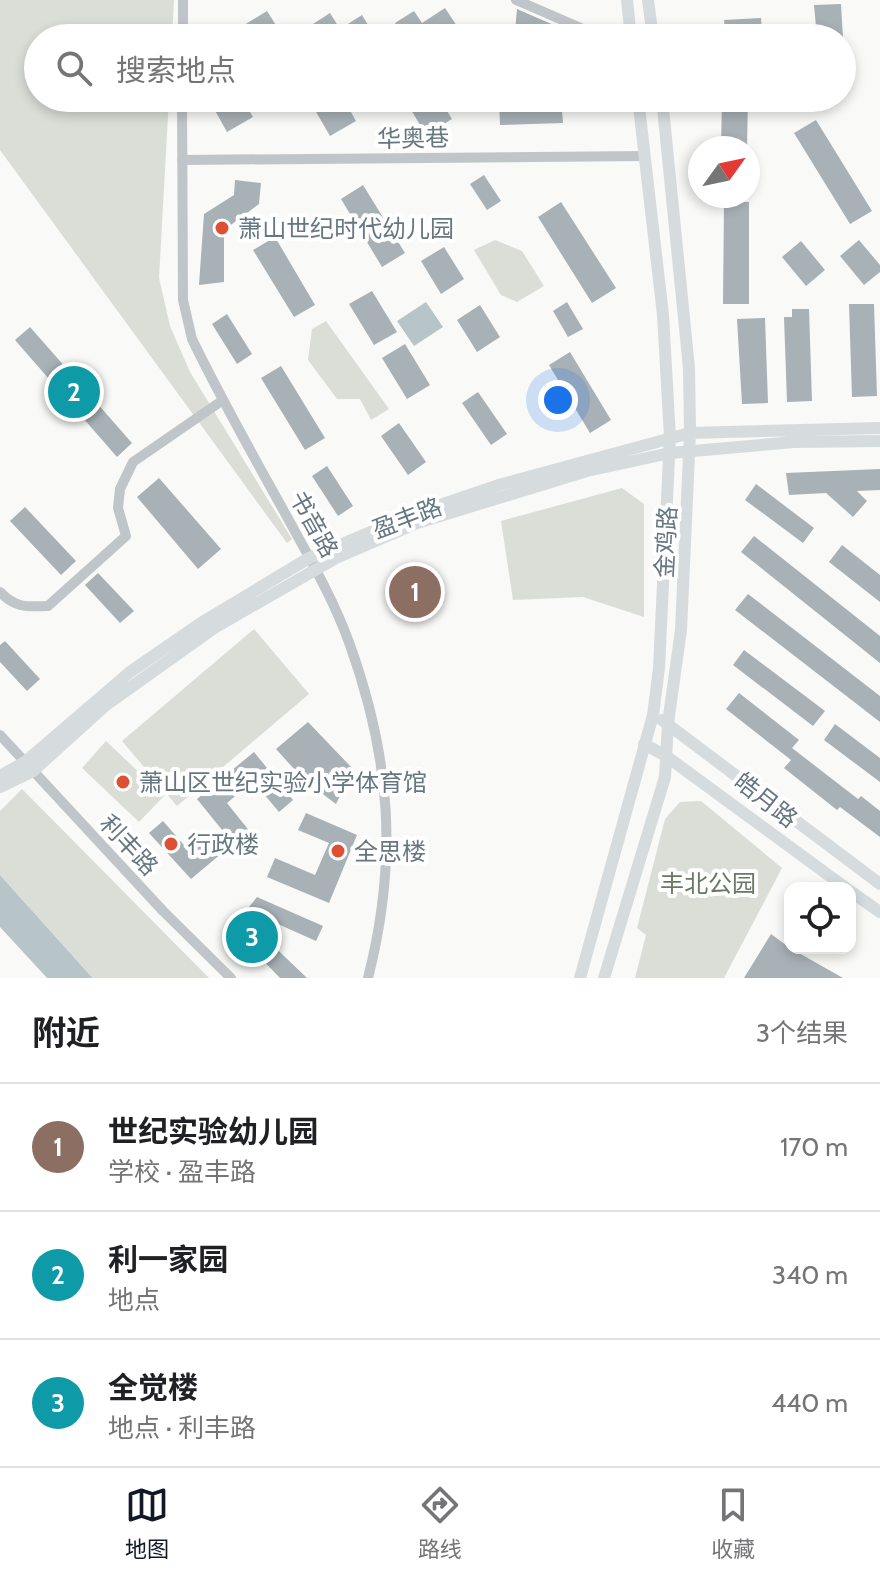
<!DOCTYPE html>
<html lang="zh">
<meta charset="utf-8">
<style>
body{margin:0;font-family:Cabin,"Noto Sans SC",sans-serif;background:#f6f6f6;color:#202124}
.controls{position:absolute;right:24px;bottom:24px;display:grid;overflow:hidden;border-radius:16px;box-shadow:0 4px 12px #0003}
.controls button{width:72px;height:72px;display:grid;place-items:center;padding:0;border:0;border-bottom:2px solid #e0e0e0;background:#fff;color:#202124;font:40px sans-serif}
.compass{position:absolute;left:688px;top:136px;width:72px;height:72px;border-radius:50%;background:#fff;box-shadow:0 4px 12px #0003;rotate:57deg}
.you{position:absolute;left:558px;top:400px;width:28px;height:28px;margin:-20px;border:6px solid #fff;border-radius:50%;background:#1a73e8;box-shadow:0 0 0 12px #1a73e833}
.badge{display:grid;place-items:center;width:52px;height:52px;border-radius:50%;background:#111827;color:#fff;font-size:26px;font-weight:700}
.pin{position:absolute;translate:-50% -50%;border:4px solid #fff;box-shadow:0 2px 8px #0006}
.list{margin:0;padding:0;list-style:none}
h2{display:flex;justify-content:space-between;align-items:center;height:104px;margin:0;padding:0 32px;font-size:34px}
h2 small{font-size:26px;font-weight:400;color:#757577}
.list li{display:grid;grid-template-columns:52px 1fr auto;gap:24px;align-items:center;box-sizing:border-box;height:128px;padding:0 32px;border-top:2px solid #e0e0e0}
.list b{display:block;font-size:30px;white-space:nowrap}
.list p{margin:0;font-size:26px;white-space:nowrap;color:#757577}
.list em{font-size:26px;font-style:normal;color:#757577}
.icon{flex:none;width:44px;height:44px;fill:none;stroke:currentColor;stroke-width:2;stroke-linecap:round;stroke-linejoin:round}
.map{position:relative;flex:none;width:880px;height:978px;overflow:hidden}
.search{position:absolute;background:#fff;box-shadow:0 4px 12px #0003;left:24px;right:24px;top:24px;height:88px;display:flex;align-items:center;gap:20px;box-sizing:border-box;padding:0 28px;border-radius:44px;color:#757577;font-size:30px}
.sheet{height:488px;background:#fff}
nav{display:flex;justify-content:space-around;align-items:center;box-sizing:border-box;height:112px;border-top:2px solid #e0e0e0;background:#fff;font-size:22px;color:#757577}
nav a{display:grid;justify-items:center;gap:4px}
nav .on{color:#111827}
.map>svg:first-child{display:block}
.green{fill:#daded7}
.water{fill:#b8c5c8}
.building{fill:#a8b1b6}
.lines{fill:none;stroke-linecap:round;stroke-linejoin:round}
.minor{stroke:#c0c5c9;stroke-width:10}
.major{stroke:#d6dbde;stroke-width:12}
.poi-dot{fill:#dd5033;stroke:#fff;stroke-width:3}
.labels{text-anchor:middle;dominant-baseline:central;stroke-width:8;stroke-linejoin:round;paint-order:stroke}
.street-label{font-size:24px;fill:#667781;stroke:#fff}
.poi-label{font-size:24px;fill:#667781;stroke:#fff;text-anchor:start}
.park-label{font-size:24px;fill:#697a64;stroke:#fff}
</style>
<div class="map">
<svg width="880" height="978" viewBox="0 0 880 978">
<rect width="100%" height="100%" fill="#f9f9f7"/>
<!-- green -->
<path class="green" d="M 0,0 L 174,0 L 172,38 L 38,38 L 38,98 L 169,98 L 159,278 L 170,326 L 190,372 L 292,539 L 287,543 L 0,150 Z
M 495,240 L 522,251 L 544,286 L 517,302 L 501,295 L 474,250 Z
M 326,321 L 389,409 L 371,420 L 360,399 L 337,399 L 308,360 L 312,329 Z
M 622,488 L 644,504 L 644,617 L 583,597 L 513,600 L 501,521 Z
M 254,629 L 309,694 L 177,806 L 122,741 Z
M 106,741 L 164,796 L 139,822 L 82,768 Z
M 22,789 L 209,978 L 93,978 L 0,875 L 0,811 Z
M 701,801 L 782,868 L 724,978 L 635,978 L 646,935 L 637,928 L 665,819 L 680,802 Z"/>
<!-- water -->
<path class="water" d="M 426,302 L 443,327 L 414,346 L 397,321 Z
M 0,875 L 90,975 L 93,978 L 47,978 L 0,927 Z"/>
<!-- building -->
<path class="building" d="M 841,4 L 843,38 L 817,38 L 814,5 Z
M 445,8 L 457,26 L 438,38 L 405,38 L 395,23 L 414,11 L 422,23 Z
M 517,9 L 563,29 L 563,35 L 515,31 Z
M 267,11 L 284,38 L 238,38 L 234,31 Z
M 330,13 L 340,29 L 362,15 L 376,38 L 321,38 L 313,24 Z
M 761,18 L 762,32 L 725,34 L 724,20 Z
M 208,98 L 242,98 L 253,117 L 227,132 Z
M 308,98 L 343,98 L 356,121 L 330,136 Z
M 404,98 L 439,98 L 452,119 L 426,135 Z
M 499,98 L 553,98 L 553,110 L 562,110 L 563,123 L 500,125 Z
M 722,98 L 748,98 L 747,148 L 721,148 Z
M 816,120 L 872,211 L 850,224 L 794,133 Z
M 484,175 L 501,201 L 487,210 L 470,184 Z
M 235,180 L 261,183 L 259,204 L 224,230 L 224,282 L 199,285 L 204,214 L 234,195 Z
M 363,185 L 405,253 L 382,267 L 341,199 Z
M 561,202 L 616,288 L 592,303 L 538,217 Z
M 724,202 L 749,202 L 749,304 L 723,304 Z
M 275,237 L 315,305 L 294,317 L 253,250 Z
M 859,240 L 880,265 L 880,272 L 864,285 L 840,256 Z
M 801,241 L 825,270 L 806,286 L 782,257 Z
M 444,247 L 464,279 L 441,294 L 421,261 Z
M 372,291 L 397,332 L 374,345 L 349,304 Z
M 567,302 L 583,329 L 568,337 L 553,311 Z
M 849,304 L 874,304 L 877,396 L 852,397 Z
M 480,305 L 500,337 L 477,352 L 457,320 Z
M 792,309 L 809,309 L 812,401 L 787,402 L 784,317 L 792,317 Z
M 227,314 L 252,354 L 237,364 L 212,324 Z
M 765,318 L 768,403 L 742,404 L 737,319 Z
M 30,327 L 132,443 L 117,457 L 15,340 Z
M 405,344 L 430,385 L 407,399 L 382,358 Z
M 570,352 L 611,420 L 590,433 L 549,365 Z
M 281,366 L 325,438 L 305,450 L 261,378 Z
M 478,392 L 507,434 L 491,445 L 462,403 Z
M 399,423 L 426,462 L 408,475 L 381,436 Z
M 327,466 L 353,506 L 338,516 L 312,476 Z
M 880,469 L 880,490 L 857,491 L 867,501 L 853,517 L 826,493 L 789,495 L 786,473 Z
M 159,478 L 221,549 L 198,569 L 137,497 Z
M 756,484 L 814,528 L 803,543 L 745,500 Z
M 25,507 L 76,561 L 61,575 L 10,521 Z
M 754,536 L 880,636 L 880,663 L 741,552 Z
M 842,545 L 880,575 L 880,602 L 829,562 Z
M 98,573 L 134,611 L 120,623 L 85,585 Z
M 748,594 L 880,696 L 880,722 L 735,610 Z
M 5,641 L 40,679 L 27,691 L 0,662 L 0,645 Z
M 744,650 L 825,711 L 813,726 L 733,665 Z
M 739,693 L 799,740 L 792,748 L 858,799 L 861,796 L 880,811 L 880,837 L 840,807 L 837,810 L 784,768 L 791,760 L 726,709 Z
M 308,722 L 353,769 L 336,804 L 304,780 L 276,749 Z
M 835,724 L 880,758 L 880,782 L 824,740 Z
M 254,752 L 293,800 L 279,812 L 253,781 L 227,803 L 251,833 L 235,846 L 197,799 Z
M 306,813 L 357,835 L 329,903 L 267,877 L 275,858 L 315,875 L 329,843 L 298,830 Z
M 163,821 L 190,852 L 208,836 L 222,853 L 191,879 L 149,833 Z
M 257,897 L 323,926 L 316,941 L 269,920 L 260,933 L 307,978 L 280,978 L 232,928 Z
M 771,934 L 790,948 L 843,978 L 744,978 Z"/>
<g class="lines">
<!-- minor -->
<path class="minor" d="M 516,0 L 583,29 L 631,35
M 183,38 L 183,0
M 182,98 L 183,300 L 192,339 C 221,399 254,457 286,515 C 309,557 334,600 350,645 C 391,760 398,860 368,978
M 182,160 L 645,156
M 0,592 C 15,608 27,607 48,606 L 126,536 L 118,508 L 120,489 L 133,462 L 223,400
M 0,735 L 163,911 L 231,978"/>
<!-- major -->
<path class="major" d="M 627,0 L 631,38
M 648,0 L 653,38
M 662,720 L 880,884
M 644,744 L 666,756 L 846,888
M 0,776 L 25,762 L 130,672 L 201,623 L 309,558 L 411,515 L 499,485 L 690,433 L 880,428
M 0,787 L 33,771 L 106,705 L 214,628 L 336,558 L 417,523 L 587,471 L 670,453 L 794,442 L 880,441
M 850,891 L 880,912
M 580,978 L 653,715 L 659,668 L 670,437 L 663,315 L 638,98
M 604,978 L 665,777 L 668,723 L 681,630 L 690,433 L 689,368 L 662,98"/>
</g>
<!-- markers -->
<g class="poi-dot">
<circle cx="222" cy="228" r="8"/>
<circle cx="123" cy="782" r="8"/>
<circle cx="171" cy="844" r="8"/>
<circle cx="338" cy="851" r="8"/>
</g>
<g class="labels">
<!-- street labels -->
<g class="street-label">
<text transform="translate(413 138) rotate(-1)">华奥巷</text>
<text transform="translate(407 518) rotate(-21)">盈丰路</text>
<text transform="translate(314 524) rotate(61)">书音路</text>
<text transform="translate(666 542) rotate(-87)">金鸡路</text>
<text transform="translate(766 800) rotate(38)">皓月路</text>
<text transform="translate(129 845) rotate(47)">利丰路</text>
</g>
<!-- poi labels -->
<g class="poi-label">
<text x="238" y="228">萧山世纪时代幼儿园</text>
<text x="139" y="782">萧山区世纪实验小学体育馆</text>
<text x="187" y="844">行政楼</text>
<text x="354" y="851">全思楼</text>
</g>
<!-- park labels -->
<g class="park-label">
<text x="708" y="883">丰北公园</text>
</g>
</g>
</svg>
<div class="controls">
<button><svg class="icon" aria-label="locate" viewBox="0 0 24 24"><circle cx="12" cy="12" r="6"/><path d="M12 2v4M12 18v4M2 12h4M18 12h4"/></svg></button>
</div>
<svg class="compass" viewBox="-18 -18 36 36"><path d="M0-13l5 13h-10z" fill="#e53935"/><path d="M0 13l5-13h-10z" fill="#757577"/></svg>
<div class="you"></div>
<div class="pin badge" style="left:415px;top:592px;background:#8d6e63">1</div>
<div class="pin badge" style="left:74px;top:392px;background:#0f9aa8">2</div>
<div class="pin badge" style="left:252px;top:937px;background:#0f9aa8">3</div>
<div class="search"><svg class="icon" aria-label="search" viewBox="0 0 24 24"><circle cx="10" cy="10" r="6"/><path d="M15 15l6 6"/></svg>搜索地点</div>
</div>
<section class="sheet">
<h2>附近<small>3个结果</small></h2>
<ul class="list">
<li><span class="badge" style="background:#8d6e63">1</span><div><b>世纪实验幼儿园</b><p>学校 · 盈丰路</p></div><em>170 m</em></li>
<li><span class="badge" style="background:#0f9aa8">2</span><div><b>利一家园</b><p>地点</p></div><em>340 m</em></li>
<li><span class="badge" style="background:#0f9aa8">3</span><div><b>全觉楼</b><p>地点 · 利丰路</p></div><em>440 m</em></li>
</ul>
</section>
<nav>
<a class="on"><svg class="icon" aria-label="map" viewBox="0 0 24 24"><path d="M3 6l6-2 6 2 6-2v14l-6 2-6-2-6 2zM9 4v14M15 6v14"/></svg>地图</a>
<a><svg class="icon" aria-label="directions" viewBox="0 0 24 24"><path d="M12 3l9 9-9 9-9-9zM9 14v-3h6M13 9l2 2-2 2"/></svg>路线</a>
<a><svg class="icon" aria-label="saved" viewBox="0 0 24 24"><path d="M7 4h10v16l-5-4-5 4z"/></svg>收藏</a>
</nav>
